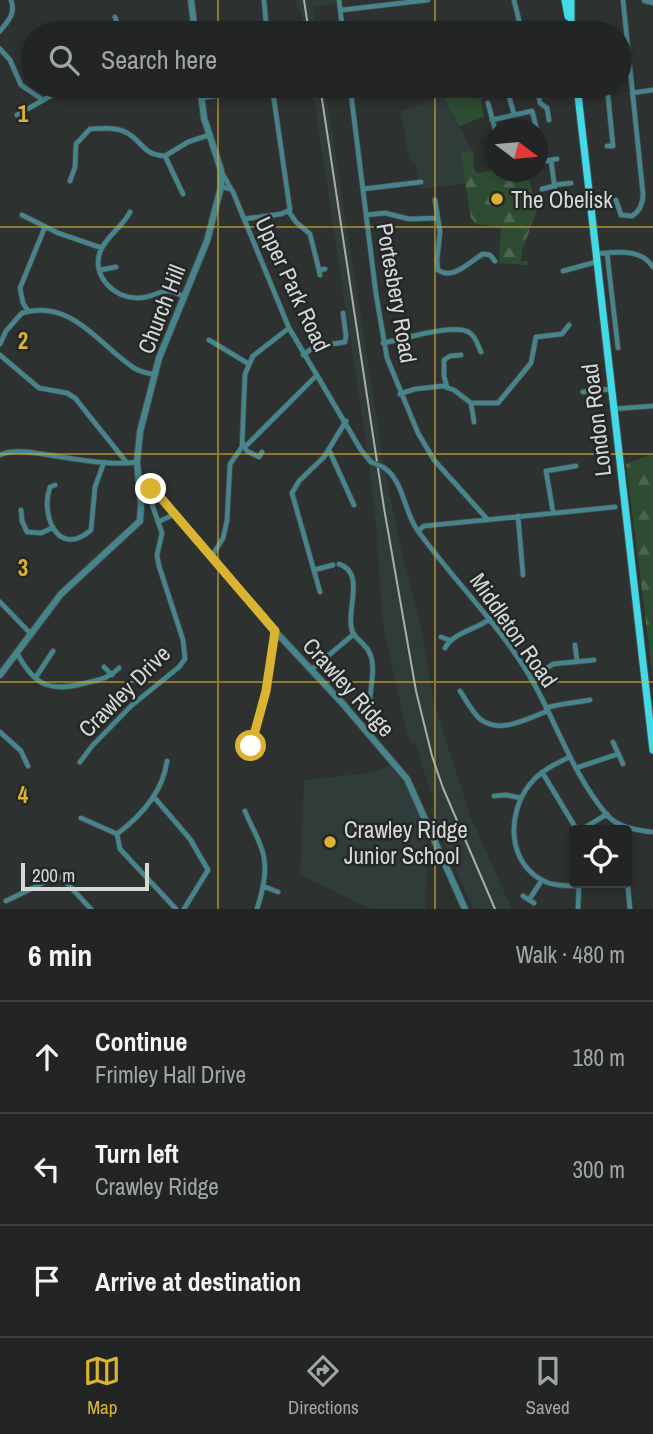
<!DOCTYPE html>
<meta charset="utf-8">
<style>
body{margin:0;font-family:"Archivo Narrow",sans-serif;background:#2a2d2c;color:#f1f3f6}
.controls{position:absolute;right:21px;bottom:21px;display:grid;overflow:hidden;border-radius:7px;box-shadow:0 4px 10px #0003}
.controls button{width:63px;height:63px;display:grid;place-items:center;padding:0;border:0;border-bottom:2px solid #3f4241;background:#222524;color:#f1f3f6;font:35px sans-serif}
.compass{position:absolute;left:485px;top:119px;width:63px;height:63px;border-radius:50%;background:#222524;box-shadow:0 4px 10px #0003;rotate:106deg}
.scale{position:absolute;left:21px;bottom:18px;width:128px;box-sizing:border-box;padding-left:7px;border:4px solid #d5d8d7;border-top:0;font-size:19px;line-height:24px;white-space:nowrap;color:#d5d8d7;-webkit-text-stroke:5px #232726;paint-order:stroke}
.stop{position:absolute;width:21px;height:21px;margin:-16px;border:5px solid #dab333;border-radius:50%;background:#fff}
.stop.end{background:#dab333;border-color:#fff;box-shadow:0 2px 7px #0008}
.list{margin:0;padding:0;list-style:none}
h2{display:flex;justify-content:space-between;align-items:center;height:91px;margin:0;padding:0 28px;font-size:30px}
h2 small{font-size:23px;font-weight:400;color:#a2a5a6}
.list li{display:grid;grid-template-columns:46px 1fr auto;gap:21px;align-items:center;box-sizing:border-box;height:112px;padding:0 28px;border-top:2px solid #3f4241}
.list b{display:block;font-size:26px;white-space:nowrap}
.list p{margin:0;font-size:23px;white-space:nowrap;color:#a2a5a6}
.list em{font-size:23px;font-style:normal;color:#a2a5a6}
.icon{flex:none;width:38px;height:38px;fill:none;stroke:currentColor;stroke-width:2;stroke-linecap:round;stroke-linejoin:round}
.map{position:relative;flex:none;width:653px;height:909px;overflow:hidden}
.search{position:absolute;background:#222524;box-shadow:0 4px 10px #0003;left:21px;right:21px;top:21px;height:77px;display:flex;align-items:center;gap:18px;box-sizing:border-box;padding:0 24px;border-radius:38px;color:#a2a5a6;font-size:26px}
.sheet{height:427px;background:#222524}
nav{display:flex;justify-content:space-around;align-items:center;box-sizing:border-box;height:98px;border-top:2px solid #3f4241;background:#222524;font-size:19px;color:#a2a5a6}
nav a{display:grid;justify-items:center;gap:4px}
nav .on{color:#dab333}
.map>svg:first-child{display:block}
.built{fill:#303c3a}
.forest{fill:url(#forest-firs)}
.park{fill:#2e4c32}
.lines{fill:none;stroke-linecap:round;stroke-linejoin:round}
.minor-casing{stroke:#484c4b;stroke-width:6}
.tertiary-casing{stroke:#484c4b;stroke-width:8}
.primary-casing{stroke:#484c4b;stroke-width:9}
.minor{stroke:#46858b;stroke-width:4.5}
.tertiary{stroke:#46858b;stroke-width:6}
.primary{stroke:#42dae7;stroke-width:7}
.rail{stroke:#aaadac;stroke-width:2}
.minor-bridge-casing{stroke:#484c4b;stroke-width:6;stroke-linecap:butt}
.minor-bridge{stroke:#46858b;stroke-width:4.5}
.route{stroke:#dab333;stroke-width:9}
.grid{fill:none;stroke:#dab333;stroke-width:2;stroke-opacity:0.55}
.poi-dot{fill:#dab333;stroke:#232726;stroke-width:2.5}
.labels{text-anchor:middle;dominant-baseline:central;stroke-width:5;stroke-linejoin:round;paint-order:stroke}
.poi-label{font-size:23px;fill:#d5d8d7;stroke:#232726;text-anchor:start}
.street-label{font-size:23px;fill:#d5d8d7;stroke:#232726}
.grid-label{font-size:23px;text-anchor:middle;font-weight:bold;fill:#dab333;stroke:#232726;stroke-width:5;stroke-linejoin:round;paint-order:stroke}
</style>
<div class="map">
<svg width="653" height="909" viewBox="0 0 653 909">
<defs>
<pattern id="forest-firs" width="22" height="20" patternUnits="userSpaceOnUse" patternTransform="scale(1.75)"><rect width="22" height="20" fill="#2e4c32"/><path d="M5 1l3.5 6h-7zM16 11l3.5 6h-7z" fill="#4b654f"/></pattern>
</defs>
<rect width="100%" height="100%" fill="#2d3130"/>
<!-- built -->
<path class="built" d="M 296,0 L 335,0 L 336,3 L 313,7 L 317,33 L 304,33 L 301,10 L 297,10 Z
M 312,86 L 325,86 L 384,466 L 403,559 L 419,617 L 434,703 L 471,817 L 512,909 L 474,909 L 446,850 L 430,808 L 435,805 L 415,743 L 411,745 L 407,735 L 382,620 L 377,535 L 369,462 Z
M 443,97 L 473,152 L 460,154 L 465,184 L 420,189 L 417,167 L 409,159 L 401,111 Z
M 390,765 L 410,790 L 428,836 L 425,909 L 371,909 L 300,875 L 304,780 L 376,772 Z"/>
<!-- forest -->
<path class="forest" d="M 473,152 L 474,168 L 477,173 L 495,170 L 527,172 L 537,210 L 522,251 L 521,261 L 528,261 L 528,265 L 499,263 L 501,227 L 476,224 L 471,218 L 460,153 Z
M 653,454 L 653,679 L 626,464 Z"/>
<!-- park -->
<path class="park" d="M 443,86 L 475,86 L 478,99 L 481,99 L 484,117 L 459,126 L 443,97 Z"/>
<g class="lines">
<!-- minor casing -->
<g class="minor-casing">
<path id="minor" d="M 264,0 L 267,33
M 339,0 L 343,33
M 514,0 L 522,33
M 342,10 L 428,0
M 115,17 L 121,33
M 154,24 L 156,33
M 0,31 C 8,21 16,14 11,0
M 620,45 L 627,45
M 0,49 L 10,60 L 21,85 L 43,100
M 350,86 L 376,294 L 387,358 L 418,433 L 434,460 L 488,520
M 480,86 L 482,96
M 506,86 L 514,114
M 537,86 L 540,103 L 547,108 L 549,120
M 632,93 L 653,90
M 509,95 L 525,91
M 201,98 L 272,88
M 488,103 L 496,133
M 17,115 L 68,86
M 492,120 L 532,111 L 545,160
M 607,146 L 613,146 L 607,86
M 490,149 L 496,148
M 165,156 L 183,194
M 551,160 L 555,190
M 538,162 L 557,159
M 221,171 L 231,189
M 70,181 L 75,167 L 76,144 L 90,129 C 105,128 121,126 133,137 C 146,148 145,154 165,156 L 188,142 L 209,135
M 554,185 L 571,183
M 221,187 L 231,189 L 233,192 L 289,328 L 361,450 L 371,462
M 363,189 L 421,182
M 542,189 L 554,186
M 435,200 L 440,232 L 437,261 L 438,270 C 453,281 470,261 483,254 L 490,255 L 495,261
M 616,200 L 621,215 L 632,216 C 640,211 643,204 643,194 L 623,0
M 130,212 C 122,228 106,236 100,252 C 97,261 98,271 103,279 C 112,293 129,301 146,297 C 153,296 160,291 168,291 C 173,291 178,294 183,296
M 289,212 L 296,222 L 310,234 L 319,270
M 22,215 L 58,233 L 102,248
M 366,215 L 385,213 L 409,219 L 437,218
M 244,219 L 281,214 L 290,210 L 272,86
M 607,253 L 618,348
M 596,254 C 616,252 641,248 653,267
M 100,270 L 116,267
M 563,271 L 596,262
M 320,275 L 319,270 L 325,269
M 28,311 L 23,303 L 20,288 L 45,227
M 209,340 L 249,364
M 383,343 C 400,340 457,322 470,333 C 476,337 478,346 481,352
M 0,344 L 6,331 L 22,313 C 71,298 99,345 134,368 C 140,372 148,373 155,375
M 0,355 L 39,388 L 67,393 L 75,398 L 127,463
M 303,355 L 314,347 L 345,342 L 346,336 L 343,313
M 447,387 L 444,376 L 444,360 L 450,356 L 461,355
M 583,392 L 611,389
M 400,394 L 415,389 L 443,386 L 454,390 L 471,403 L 498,403 L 531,363 L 536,337 L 562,334 L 569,325
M 471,403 L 474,422
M 613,409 L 653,406
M 244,446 L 247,451 L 259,457 L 262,452
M 242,447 L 248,444 L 317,375
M 329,450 L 354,505
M 0,455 C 15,448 33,453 49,455 C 76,459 109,466 137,462
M 383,467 C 404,480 404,513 418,531 C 455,582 500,625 532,680 C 557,724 573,775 607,815 C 617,827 636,830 651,832
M 55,485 L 50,487 C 40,515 58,559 91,530 L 95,487 L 104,462
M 21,510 L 22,521 L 27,532 L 41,533 L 52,528
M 553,512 L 546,471 L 576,466
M 518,516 L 523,575
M 160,521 L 175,514
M 418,531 L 424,526 L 615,507
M 212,556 L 223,538 L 227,521 L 230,464 L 242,447 L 245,374 L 253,356 L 289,328
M 339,564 C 367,573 344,612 353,633 C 357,640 367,645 370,654 C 376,667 370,688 370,702
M 314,570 L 333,565
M 320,592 L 292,493 L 299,481 L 324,457 L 346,421
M 0,602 L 31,634
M 441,637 L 449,640
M 575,645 L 577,661
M 445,648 C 454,632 475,630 490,619
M 17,653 C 36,689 52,692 90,682 C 103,679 110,677 119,668
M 104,667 L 112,675
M 311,670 L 354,634
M 36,677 L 53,651
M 531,679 L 553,664 L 594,660
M 460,691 C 466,700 472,712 480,719 C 500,735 528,718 548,711
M 546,708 C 561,703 574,703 590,700
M 0,732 L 21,751 L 28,766
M 613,742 L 623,764
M 252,746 L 266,691 L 275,632
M 570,757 C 556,763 540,771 530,784 C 506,814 507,865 546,882 C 555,886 568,886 578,886
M 80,762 L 92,746 L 131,706 L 179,667 L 185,659 L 183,640 L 159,566 L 157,555 L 162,533 L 147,490
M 576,768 L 618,754
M 542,772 L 577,830
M 494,796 L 506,795 L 521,798
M 154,797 L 190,839 L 208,870 L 184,909
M 245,811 C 250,824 257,835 261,847 C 269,867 263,890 257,909
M 81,818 L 117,834 C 141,816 163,791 167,761
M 581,830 L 607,814
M 117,834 L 120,849 L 176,909
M 627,878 L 630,909
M 263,886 L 278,892
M 523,896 L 534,903
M 529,900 L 542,880
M 6,901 L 51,879 L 61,877 L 91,909
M 578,909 L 579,883"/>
</g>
<!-- tertiary casing -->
<g class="tertiary-casing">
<path id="tertiary" d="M 191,0 L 195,33
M 645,0 L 653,2
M 140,489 L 155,491 L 275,631 L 343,704 L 407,779 L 465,909
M 0,675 L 61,594 L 140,521 L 141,506 L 137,462 L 140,432 L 159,358 L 207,241 L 221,187 L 221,170 L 204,118 L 200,86"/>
</g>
<!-- primary casing -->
<g class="primary-casing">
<path id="primary" d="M 565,0 L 568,16
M 571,0 L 571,33
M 577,86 L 653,750"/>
</g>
<!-- minor -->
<use href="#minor" class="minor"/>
<!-- tertiary -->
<use href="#tertiary" class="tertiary"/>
<!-- primary -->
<use href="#primary" class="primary"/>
<!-- rail -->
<path class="rail" d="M 304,0 L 309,33
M 320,86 L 384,508 L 416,691 L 432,756 L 443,788 L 495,909"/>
<!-- minor-bridge casing -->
<g class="minor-bridge-casing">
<path id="minor-bridge" d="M 371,462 L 383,467"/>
</g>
<!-- minor-bridge -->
<use href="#minor-bridge" class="minor-bridge"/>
</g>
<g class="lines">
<!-- route -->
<path class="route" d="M 151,489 L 155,491 L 275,631 L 266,691 L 251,746"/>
</g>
<!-- grid -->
<path class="grid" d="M 218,0 L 218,33M 435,0 L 435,33M 218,86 L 218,909M 435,86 L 435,909M 0,227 L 653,227M 0,454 L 653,454M 0,682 L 653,682"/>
<!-- markers -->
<g class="poi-dot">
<circle cx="497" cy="199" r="7"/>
<circle cx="330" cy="842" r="7"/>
</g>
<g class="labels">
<!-- poi labels -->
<g class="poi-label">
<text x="511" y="199">The Obelisk</text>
<text x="344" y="829">Crawley Ridge<tspan x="344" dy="26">Junior School</tspan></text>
</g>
<!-- street labels -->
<g class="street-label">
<text transform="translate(293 284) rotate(65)">Upper Park Road</text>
<text transform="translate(397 293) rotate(80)">Portesbery Road</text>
<text transform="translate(161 309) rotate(-69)">Church Hill</text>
<text transform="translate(596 420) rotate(-97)">London Road</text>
<text transform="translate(514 630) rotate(55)">Middleton Road</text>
<text transform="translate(349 687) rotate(48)">Crawley Ridge</text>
<text transform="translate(124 691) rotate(-45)">Crawley Drive</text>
</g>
</g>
<g class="grid-label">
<text x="23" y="122">1</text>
<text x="23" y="349">2</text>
<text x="23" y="576">3</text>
<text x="23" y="803">4</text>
</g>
</svg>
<div class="controls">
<button><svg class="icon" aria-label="locate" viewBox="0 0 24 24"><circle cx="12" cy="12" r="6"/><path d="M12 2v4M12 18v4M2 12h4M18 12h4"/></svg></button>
</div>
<svg class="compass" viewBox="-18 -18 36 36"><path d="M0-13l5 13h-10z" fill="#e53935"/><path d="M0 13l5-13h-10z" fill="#a2a5a6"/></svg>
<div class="scale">200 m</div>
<div class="stop" style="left:251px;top:746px"></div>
<div class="stop end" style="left:151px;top:489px"></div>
<div class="search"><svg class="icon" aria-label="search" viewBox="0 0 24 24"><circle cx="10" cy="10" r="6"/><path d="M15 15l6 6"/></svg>Search here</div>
</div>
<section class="sheet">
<h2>6 min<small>Walk · 480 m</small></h2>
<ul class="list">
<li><svg class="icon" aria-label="ahead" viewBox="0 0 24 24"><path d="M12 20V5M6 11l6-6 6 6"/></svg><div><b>Continue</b><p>Frimley Hall Drive</p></div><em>180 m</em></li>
<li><svg class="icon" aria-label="left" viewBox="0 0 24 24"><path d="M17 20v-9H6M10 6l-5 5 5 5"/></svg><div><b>Turn left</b><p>Crawley Ridge</p></div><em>300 m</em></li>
<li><svg class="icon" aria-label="arrive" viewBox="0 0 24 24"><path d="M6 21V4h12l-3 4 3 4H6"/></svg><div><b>Arrive at destination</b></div></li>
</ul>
</section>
<nav>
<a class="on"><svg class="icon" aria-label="map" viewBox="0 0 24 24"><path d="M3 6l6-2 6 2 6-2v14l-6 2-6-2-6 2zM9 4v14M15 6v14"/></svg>Map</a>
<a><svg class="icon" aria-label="directions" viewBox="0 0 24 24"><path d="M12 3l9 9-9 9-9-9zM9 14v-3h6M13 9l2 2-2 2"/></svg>Directions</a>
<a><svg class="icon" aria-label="saved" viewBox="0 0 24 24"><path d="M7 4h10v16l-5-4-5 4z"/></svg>Saved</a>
</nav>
